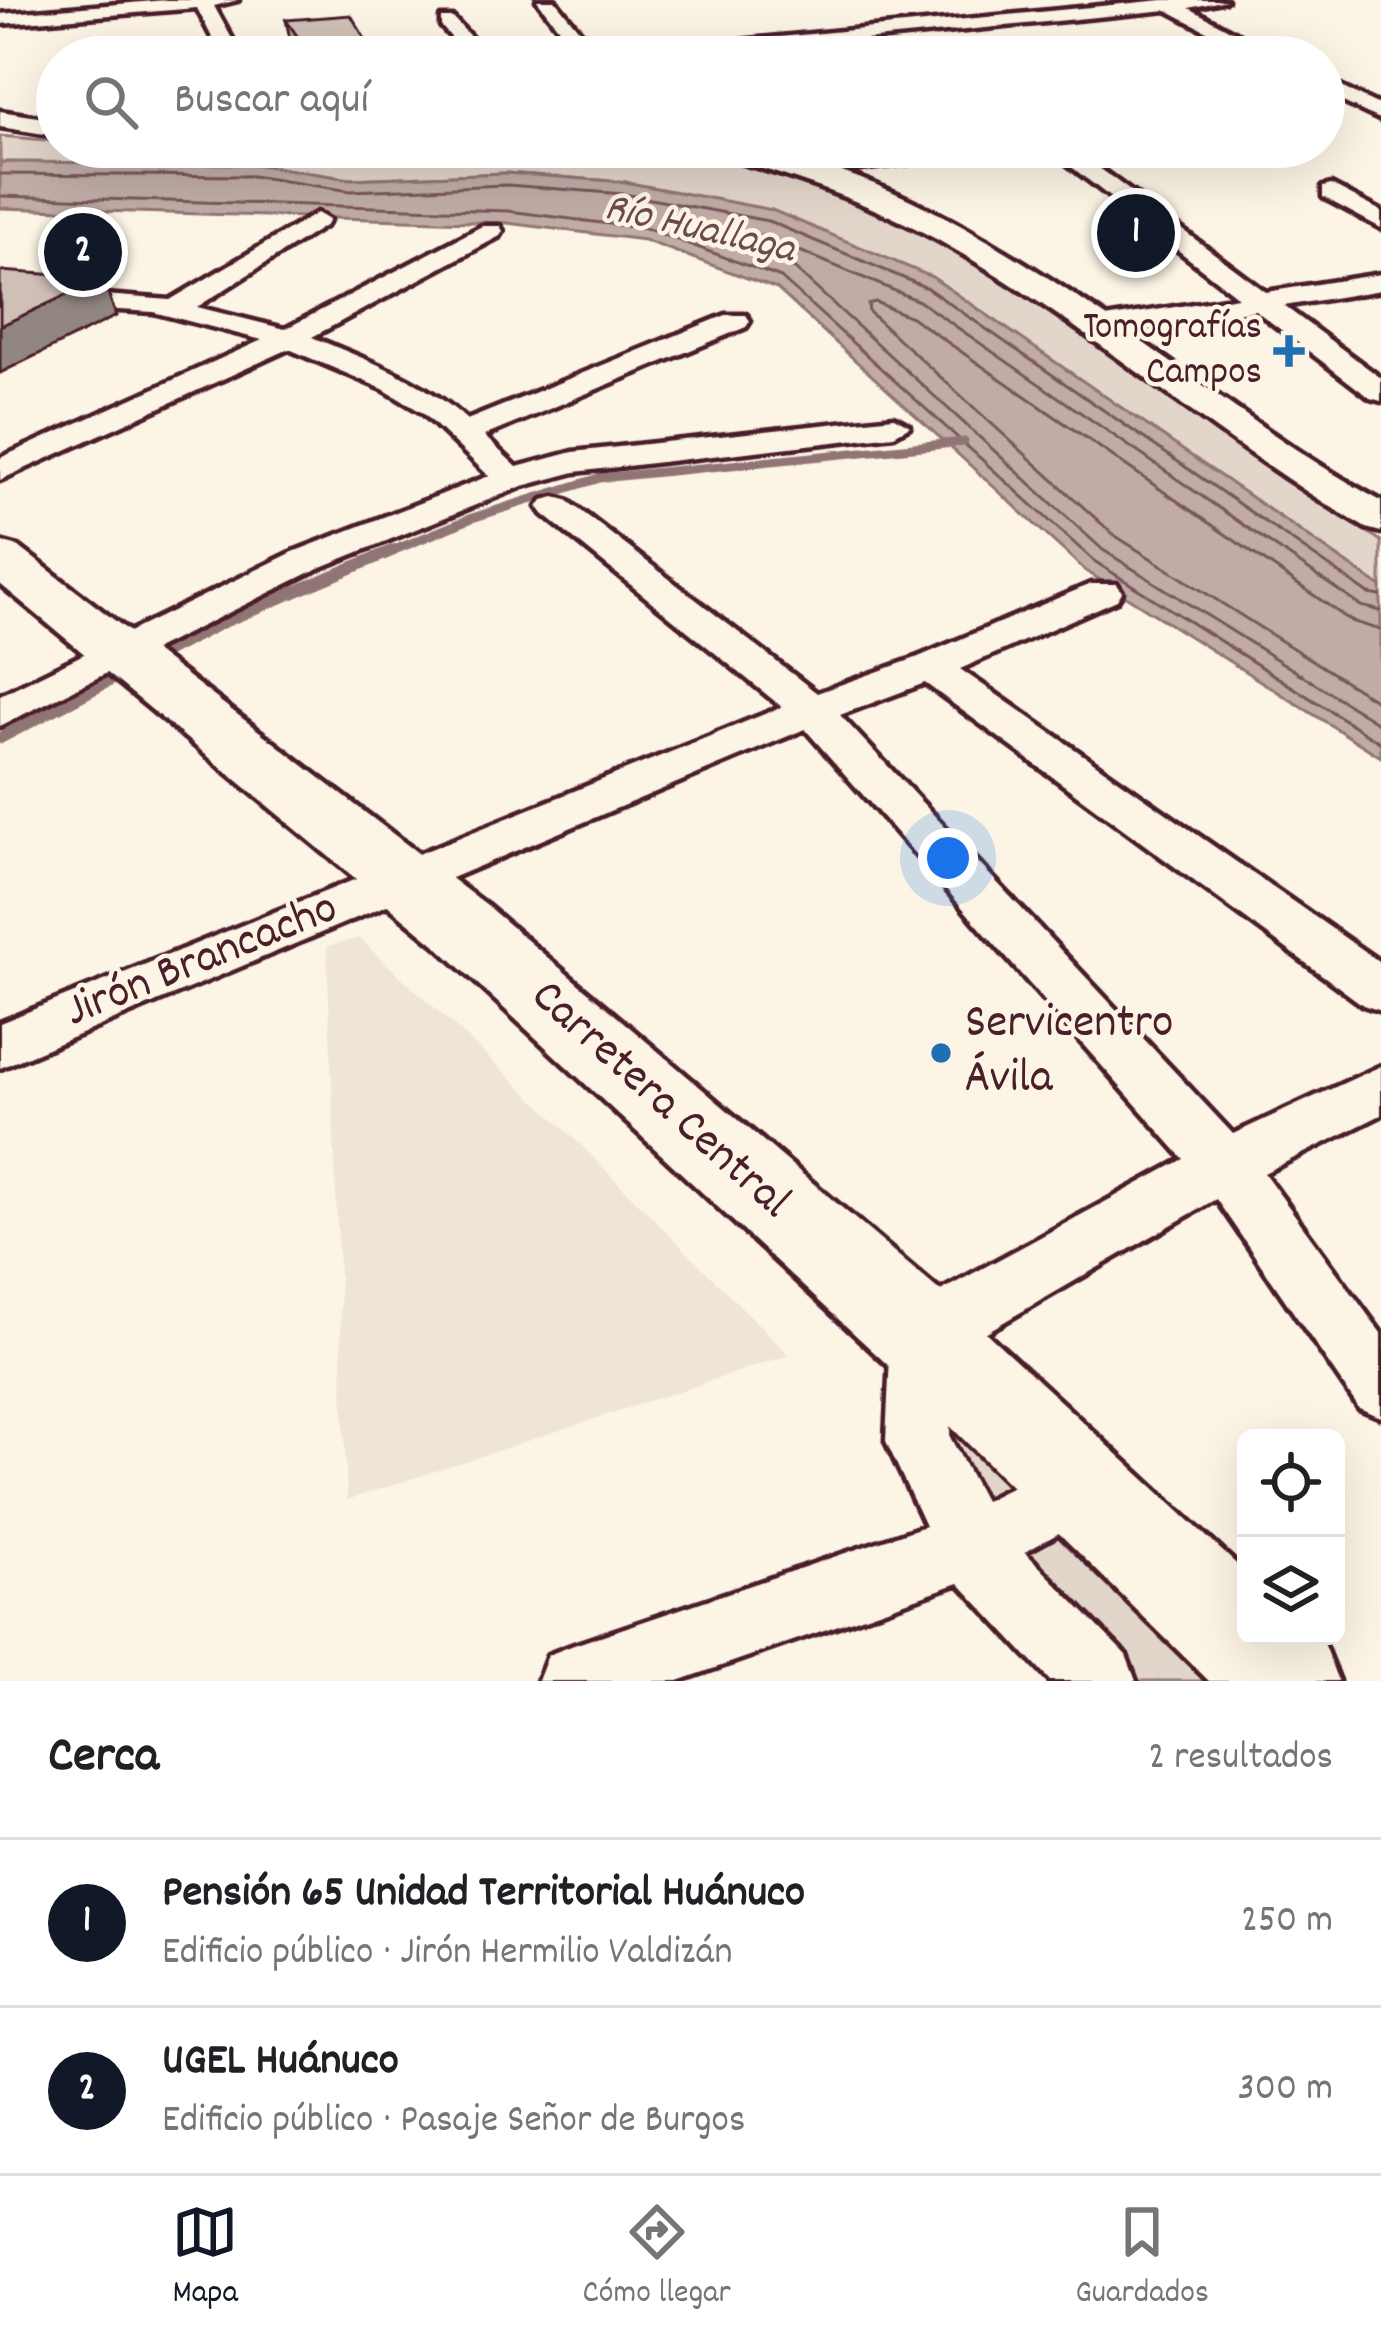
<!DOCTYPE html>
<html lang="es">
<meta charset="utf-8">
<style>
body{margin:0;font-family:Dekko,sans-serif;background:#f6f6f6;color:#202124}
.controls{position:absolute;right:36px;bottom:36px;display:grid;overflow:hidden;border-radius:18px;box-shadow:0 12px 48px #0002}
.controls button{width:108px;height:108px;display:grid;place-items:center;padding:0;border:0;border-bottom:3px solid #e0e0e0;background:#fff;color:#202124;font:60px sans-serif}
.you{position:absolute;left:948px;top:858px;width:42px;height:42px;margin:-30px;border:9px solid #fff;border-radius:50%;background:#1a73e8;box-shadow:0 0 0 18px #1a73e833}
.badge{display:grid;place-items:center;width:78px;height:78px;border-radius:50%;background:#111827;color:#fff;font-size:39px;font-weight:700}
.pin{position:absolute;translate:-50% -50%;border:6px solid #fff;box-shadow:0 3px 12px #0006}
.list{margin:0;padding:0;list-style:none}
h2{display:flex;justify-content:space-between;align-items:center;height:156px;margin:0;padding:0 48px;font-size:51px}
h2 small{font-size:39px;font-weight:400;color:#757577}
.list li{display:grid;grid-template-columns:78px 1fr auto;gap:36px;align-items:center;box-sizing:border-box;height:168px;padding:0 48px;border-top:3px solid #e0e0e0}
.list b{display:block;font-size:45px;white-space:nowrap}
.list p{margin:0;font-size:39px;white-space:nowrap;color:#757577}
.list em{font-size:39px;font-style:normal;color:#757577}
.icon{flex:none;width:66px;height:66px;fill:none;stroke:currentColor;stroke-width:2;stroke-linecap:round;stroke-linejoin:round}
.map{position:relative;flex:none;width:1381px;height:1681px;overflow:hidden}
.search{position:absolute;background:#fff;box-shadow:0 12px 48px #0002;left:36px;right:36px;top:36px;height:132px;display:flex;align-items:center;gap:30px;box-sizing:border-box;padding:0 42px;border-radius:66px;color:#757577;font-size:45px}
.sheet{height:492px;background:#fff}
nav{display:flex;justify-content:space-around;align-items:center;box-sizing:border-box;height:168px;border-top:3px solid #e0e0e0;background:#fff;font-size:33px;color:#757577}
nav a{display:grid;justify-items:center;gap:6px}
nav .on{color:#111827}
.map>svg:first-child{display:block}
.built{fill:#eee5d7}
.green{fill:#e2d5ca;stroke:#967a7a;stroke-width:3}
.water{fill:#c0aca5;stroke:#917474;stroke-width:3}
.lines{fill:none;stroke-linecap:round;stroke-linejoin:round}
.shore{stroke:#79575c;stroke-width:3}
.stream-far1{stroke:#917474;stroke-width:9}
.stream{stroke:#917474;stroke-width:12}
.minor-casing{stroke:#4a1f2b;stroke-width:9}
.major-casing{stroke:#4a1f2b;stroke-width:9}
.highway-casing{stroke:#4a1f2b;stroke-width:9}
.minor{fill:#fcf5e5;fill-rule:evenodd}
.major{fill:#fcf5e5;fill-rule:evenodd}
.highway{fill:#fcf5e5;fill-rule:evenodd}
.wall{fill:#b2a59d;stroke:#4a1f2b;stroke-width:3}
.shaded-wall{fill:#918680;stroke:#4a1f2b;stroke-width:3}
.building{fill:#cfc0b7;stroke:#4a1f2b;stroke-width:3}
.poi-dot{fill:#1f6fb2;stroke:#fcf5e5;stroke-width:4.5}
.labels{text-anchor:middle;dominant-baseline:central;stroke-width:9;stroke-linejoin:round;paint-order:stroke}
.far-poi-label{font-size:39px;fill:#4a1f2b;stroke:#fcf5e5;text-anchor:end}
.far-water-label{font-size:42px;font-style:italic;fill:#6d4950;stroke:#fcf5e5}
.street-label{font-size:48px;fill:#4a1f2b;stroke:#fcf5e5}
.poi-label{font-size:48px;fill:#4a1f2b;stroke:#fcf5e5;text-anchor:start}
</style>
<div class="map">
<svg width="1381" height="1681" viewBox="0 0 1381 1681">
<rect width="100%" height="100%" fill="#fcf5e5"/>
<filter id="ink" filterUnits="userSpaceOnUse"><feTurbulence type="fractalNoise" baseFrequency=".00833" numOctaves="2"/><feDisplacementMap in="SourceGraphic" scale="24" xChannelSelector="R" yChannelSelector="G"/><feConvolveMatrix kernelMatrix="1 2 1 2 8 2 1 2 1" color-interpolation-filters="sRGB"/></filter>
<g filter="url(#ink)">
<!-- built -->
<path class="built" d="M 893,40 L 919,57 L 749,57 L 864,45 Z
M 359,938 L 554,1118 L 789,1355 L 347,1500 L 327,946 Z"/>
<!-- green -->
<path class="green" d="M 0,136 L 57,141 L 57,147 L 617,147 C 740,155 865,189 970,255 C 1065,315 1152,387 1243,452 C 1288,483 1335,511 1381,541 L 1381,587 L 932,277 L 626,182 L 506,173 L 350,179 L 253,164 L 0,162 Z
M 957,1431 L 1027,1495 L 976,1517 L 941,1457 Z
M 1055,1532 L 1208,1681 L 1130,1681 L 1011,1558 Z"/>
<!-- water -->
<path class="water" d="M 0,162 L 253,164 L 350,179 L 506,173 L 625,182 L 772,210 L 932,277 L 1381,587 L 1381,757 L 1086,571 L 777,289 L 644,240 L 507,223 L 0,208 Z"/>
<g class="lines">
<!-- shore -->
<path class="shore" d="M 0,174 L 252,176 L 350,191 L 507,185 L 624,194 L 768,221 L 927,288 L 1369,594 L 1381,596
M 0,196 L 509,211 L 648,229 L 781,278 L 1094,561 L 1381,743
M 1381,611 L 1361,606 L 919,301 L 764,236 L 717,230 L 719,239 L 795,269 L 1103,550 L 1381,725
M 1381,630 L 1351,621 L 911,317 L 875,302 L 868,304 L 869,312 L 1114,535 L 1381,704"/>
<!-- stream-far1 -->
<path class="stream-far1" d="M 387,553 L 472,518 L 600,478 L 964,442"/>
<!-- stream -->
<path class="stream" d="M 148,661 L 221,623 L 394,550
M 0,738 L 128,671"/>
<!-- minor casing -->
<g class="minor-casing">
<path id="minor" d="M 166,0 L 238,0 L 214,6 L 242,57 L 222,57 L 197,8 L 0,24 L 0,14 Z
M 537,0 L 555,0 L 601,57 L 581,57 Z
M 1163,0 L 1226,0 L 1189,8 L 1281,57 L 1256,57 L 1167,10 L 694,57 L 626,57 L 636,51 Z
M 441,18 L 453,18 L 489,57 L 469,57 L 441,26 Z
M 1324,79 L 1381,106 L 1381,120 L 1324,93 Z
M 925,147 L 989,147 L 978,154 L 805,176 L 794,169 L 805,162 Z
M 1046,147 L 1071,147 L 1266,292 L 1381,274 L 1381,290 L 1284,306 L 1381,378 L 1381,401 L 1370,398 L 1255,310 L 1099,335 L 1089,333 L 1085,327 L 1089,321 L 1099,319 L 1238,297 Z
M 1331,185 L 1381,211 L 1381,228 L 1323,197 L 1323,187 Z
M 317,213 L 329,220 L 326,225 L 197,307 L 285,329 L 482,226 L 500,226 L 503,231 L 500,236 L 312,337 C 366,360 423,379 467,420 L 726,315 L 746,315 L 750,321 L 746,327 L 484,436 L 517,467 L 573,452 L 894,417 L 910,426 L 894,435 L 575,472 L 523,486 L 319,568 L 0,726 L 0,695 L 293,552 L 489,476 L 423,413 L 383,389 L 289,349 L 0,480 L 0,458 L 262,340 L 153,312 L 0,303 L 0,287 L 170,300 Z
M 555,497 L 567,500 L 817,693 L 916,658 L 1091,584 L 1117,584 L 1122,592 L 1117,600 L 960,669 L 1381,963 L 1381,1011 L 1363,1005 L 925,683 L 840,715 L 1233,1134 L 1381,1066 L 1381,1115 L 1264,1173 L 1381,1333 L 1381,1417 L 1359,1408 L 1216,1199 L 952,1352 L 950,1437 L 984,1501 L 1081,1452 L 1104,1462 L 1114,1485 L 1104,1508 L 1025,1552 L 1126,1655 L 1136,1681 L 1050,1681 L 959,1583 L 678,1681 L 538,1681 L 548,1655 L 574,1645 L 925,1526 L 886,1441 L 891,1335 L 900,1313 L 1184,1159 L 805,729 L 0,1068 L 0,1023 L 782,707 L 543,514 L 538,507 L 543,500 Z"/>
</g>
<!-- major casing -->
<g class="major-casing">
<path id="major" d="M 0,111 L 57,120 L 57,136 L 0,127 Z
M 702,147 C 942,147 1177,390 1381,501 L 1381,532 L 1366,528 C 1216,441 1088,323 938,240 C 864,200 787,174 706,153 Z"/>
</g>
<!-- highway casing -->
<g class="highway-casing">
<path id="highway" d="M 0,542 L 19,547 L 487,906 L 954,1303 L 1246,1573 L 1246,1636 L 1315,1636 L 1323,1643 L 1338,1681 L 1209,1681 L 890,1367 L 437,946 L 0,584 Z"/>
</g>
<!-- minor -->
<use href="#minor" class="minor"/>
<!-- major -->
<use href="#major" class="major"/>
<!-- highway -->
<use href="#highway" class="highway"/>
</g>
<!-- wall -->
<path class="wall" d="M 286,20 L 376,57 L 300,57 L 291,44 Z"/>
<!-- shaded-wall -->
<path class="shaded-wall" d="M 103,278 L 116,316 L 0,373 L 0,326 Z"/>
<!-- building -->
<path class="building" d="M 351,15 L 375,56 L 312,57 L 286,20 Z
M 0,271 L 103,278 L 0,326 Z"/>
</g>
<!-- markers -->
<g class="poi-dot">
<path d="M1283 333h12v12h12v12h-12v12h-12v-12h-12v-12h12z"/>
<circle cx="941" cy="1053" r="12"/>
</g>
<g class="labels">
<!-- far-poi labels -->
<g class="far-poi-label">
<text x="1262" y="329">Tomografías<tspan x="1262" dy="45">Campos</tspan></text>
</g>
<!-- far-water labels -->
<g class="far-water-label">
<text transform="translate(699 231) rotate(13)">Río Huallaga</text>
</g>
<!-- street labels -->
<g class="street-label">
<text transform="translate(202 962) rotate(-22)">Jirón Brancacho</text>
<text transform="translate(659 1101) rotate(42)">Carretera Central</text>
</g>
<!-- poi labels -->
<g class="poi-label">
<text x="965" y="1025">Servicentro<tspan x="965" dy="55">Ávila</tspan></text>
</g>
</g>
</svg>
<div class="controls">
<button><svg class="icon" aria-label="locate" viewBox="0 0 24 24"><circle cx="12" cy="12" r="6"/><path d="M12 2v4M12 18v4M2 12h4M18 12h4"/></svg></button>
<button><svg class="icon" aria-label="layers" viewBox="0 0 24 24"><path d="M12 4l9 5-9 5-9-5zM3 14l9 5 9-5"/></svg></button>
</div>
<div class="you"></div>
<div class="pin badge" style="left:1136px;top:233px">1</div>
<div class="pin badge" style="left:83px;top:252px">2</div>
<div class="search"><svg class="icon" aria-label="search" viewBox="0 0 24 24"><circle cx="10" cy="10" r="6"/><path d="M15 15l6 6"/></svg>Buscar aquí</div>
</div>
<section class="sheet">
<h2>Cerca<small>2 resultados</small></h2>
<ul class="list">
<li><span class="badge">1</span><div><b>Pensión 65 Unidad Territorial Huánuco</b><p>Edificio público · Jirón Hermilio Valdizán</p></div><em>250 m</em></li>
<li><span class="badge">2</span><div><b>UGEL Huánuco</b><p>Edificio público · Pasaje Señor de Burgos</p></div><em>300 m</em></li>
</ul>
</section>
<nav>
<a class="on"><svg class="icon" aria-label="map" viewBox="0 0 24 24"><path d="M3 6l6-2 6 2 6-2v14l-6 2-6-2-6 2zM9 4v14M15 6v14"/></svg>Mapa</a>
<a><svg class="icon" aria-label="directions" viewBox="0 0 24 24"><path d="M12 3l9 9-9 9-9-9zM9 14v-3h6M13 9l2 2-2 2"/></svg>Cómo llegar</a>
<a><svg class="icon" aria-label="saved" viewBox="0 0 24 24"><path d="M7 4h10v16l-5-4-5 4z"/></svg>Guardados</a>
</nav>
